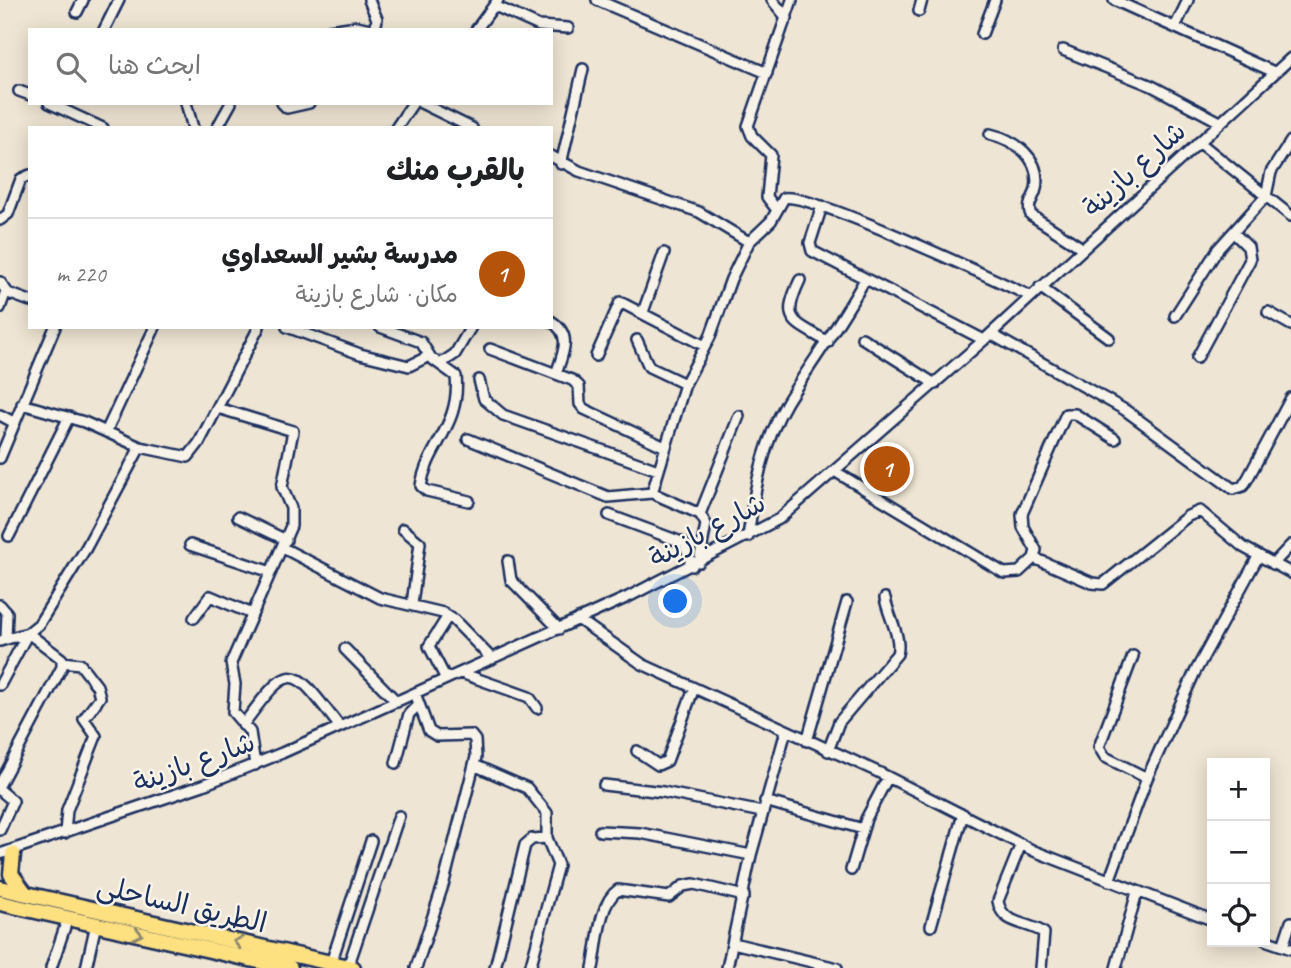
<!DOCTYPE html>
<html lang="ar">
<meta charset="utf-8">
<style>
body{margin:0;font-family:Caveat,"Playpen Sans Arabic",sans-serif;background:#f2f2f2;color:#202124;direction:rtl}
.controls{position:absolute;right:21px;bottom:21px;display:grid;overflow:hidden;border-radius:0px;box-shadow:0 4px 18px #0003}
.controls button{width:63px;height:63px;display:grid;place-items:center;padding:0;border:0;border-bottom:2px solid #e0e0e0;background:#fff;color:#202124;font:35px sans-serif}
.you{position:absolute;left:676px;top:602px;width:24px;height:24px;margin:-18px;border:5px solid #fff;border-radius:50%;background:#1a73e8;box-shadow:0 0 0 10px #1a73e833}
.badge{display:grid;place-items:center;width:46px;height:46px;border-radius:50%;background:#b45309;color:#fff;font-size:23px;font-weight:700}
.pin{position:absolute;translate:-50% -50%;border:4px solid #fff;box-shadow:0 2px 7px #0006}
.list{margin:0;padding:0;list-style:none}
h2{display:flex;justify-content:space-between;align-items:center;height:91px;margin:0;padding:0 28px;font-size:30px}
h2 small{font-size:23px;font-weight:400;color:#757577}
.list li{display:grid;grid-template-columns:46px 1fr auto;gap:21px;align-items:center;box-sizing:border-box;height:112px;padding:0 28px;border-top:2px solid #e0e0e0}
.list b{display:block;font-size:26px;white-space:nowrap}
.list p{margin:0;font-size:23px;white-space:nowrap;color:#757577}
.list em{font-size:23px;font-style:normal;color:#757577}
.icon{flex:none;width:38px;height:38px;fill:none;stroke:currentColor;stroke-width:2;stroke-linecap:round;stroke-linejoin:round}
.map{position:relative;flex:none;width:1291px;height:968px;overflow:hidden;direction:ltr}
.search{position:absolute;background:#fff;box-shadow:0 4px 18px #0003;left:28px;top:28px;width:525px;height:77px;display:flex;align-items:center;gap:18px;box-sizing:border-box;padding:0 24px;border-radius:0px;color:#757577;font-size:26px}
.panel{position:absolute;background:#fff;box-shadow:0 4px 18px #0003;left:28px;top:126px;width:525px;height:203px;border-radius:0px;direction:rtl}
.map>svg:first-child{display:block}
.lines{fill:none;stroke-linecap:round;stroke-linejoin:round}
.minor-casing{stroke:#1b2f5e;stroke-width:14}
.highway-casing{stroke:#1b2f5e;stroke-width:19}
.minor{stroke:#f7f3e8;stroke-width:9}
.highway{stroke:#fde080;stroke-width:14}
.oneway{stroke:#8c886f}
.labels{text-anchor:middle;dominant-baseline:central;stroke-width:5;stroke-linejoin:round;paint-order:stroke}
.street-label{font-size:28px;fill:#1b2f5e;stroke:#f7f3e8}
</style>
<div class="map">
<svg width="1291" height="968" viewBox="0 0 1291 968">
<rect width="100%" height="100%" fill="#efe5d4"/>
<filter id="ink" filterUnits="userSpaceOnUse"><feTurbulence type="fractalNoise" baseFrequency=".0143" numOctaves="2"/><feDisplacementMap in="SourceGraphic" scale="14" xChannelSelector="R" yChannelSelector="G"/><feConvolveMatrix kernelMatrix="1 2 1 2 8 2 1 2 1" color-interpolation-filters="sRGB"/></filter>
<g filter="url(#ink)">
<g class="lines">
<!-- minor casing -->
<g class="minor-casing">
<path id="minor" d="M 369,0 L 377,19 L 375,30
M 597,0 L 767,73
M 772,0 L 787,18
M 1114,0 L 1274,72
M 495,6 L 539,26 L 568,28
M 919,11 L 922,0
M 77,12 L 83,0
M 1175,27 L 1188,0
M 104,30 L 119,0
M 329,30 L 357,26 L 374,30
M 476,30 L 498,0
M 982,34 L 995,0
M 1063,50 L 1152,86 L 1220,122
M 19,91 L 30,95
M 49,103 L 103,128
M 186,103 L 193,128
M 282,103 L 287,108 L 309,103
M 421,103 L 472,128
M 217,128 L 231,103
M 396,128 L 413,103
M 990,134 C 1015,140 1042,158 1036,189 C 1034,199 1026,204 1031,215 L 1082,248
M 1199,142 L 1291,216
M 551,156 L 579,171 L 699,212 L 749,242
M 561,164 L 583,69
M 822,206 L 810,243 L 812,251 L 984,340
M 777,210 L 767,197 L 771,155 L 752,136 L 748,126 L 792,0
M 0,220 L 8,214 L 21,179 L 30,175
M 800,280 C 780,322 793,321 828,342
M 0,282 L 8,293 L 30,301
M 1040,287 L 1109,338
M 0,308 L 6,291
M 643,312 L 664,253
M 1268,312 L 1291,325
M 1175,316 L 1218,249 L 1266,196 L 1271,172 L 1291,141
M 551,321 C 573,335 563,353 556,374
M 287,327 L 360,354 L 409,366 L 429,356
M 380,327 L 421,342 L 431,358 L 456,376 C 461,426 427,446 421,486 L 427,491 L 469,501
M 991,334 L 1125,410 L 1233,489 L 1243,486 L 1248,478 L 1291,398
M 862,338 L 935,384
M 637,340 L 649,367 L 685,384
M 490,349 L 572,380 L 579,386 L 580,404 L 584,409 L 665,447
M 596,356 L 620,302 L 705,346
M 1197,358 L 1250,260 L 1248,247 L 1234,233
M 440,364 L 455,354 L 471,327
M 479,380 L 484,399 L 503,415 L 658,470
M 22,404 L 84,422 L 140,447 L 188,457 L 199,443 L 259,327
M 218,408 L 293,431 L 282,487 L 291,508 L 291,526 L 231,663 L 235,684 L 233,712 L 250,732 L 255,765
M 0,415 L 15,423
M 106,432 L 155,327
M 468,439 L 608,497 L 652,493 L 700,514 L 706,524 L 699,562
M 0,458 L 55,327
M 836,472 L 1004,573 L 1019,572 L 1034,558 L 1092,583 L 1103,584 L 1188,516 L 1200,511 L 1243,547 L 1291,573
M 652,493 L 685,384 L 710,337 L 731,279 L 749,242 L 771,221 L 784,198 C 809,192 996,280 1030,296
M 700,514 L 739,416
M 609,515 L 684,543 L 692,566
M 238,517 L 286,540
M 403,529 L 420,543 L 412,604
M 9,536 L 69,417
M 748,537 C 754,492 763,442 787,402 C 813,360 842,322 865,279
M 190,545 L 271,572
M 283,548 L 380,598 L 443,613 L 454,620 L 492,659
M 1034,558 L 1036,550 L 1023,527 L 1022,514 L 1066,414 L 1075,414 L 1115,439
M 508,561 L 511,580 L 559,629
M 1273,564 L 1291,545
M 0,605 L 7,613 L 6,638
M 194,618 L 210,596 L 252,614
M 578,619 L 642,664 L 878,772 L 1034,851 L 1212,920
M 0,641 L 28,633 L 39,624 L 86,548 L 140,447
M 345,649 L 397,702
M 62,662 L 80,664 L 97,686 L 100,697 L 84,719 L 96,736 L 67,810 L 65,833
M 461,673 L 529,697 L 537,708
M 446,679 L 429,646 L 448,616
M 0,685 L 28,633 L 62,659 L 62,667 L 0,784
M 415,693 L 429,731 L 437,736 L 471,735 L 475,740 L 476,757 L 444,882 L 416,968
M 243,725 C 292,658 292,665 340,727
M 807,741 L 847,602
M 637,751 L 658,765 L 667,761 L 694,688
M 828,751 L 839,722 L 897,654 C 902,637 888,616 885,598
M 396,763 L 409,714 L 419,704
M 474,765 L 527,788 L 547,813 L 547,838 L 558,865 L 530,968
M 1147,778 L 1194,674 L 1258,557
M 604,785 L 663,792 L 762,812
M 0,790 L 13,801 L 0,830
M 765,801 L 863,829
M 600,831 L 640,833 L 751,855
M 1021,844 L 998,901 C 1002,926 1028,921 1044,933 L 1041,968
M 0,854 L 203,785 L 282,753 L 628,597 L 779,519 L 984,340 L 1291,58
M 851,870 L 866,819 L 888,777
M 1109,881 L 1147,778 L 1105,757 L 1099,747 L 1133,656
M 931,926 L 963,814
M 1265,940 L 1291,949
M 733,943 L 837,968
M 1283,946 L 1291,922
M 331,963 L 371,841
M 348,967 L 399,816
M 51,968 L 68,918
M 86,968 L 96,924
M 495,968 L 525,845 L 532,839 L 547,838
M 593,968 C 598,946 598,904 618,890 L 669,897 L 683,886 L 694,884 L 744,896
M 727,968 L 751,855 L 786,731
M 1116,968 L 1137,892"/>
</g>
<!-- highway casing -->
<g class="highway-casing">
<path id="highway" d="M 13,854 L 11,874 L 25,893
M 0,888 L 353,968
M 0,903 L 290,968"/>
</g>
<!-- minor -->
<use href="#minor" class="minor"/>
<!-- highway -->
<use href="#highway" class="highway"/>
</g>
<!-- one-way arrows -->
<defs><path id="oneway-chevron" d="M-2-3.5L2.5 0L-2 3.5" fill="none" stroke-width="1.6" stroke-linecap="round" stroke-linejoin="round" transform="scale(1.75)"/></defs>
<g class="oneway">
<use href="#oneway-chevron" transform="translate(138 934) rotate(13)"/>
<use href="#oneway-chevron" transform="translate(238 942) rotate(-167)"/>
</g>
</g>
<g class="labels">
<!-- street labels -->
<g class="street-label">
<text transform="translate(1134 169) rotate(-42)">شارع بازينة</text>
<text transform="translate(707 530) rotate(-28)">شارع بازينة</text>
<text transform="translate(194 762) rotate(-20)">شارع بازينة</text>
<text transform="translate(182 904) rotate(13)">الطريق الساحلى</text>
</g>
</g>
</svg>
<div class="controls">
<button>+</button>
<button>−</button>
<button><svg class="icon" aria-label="locate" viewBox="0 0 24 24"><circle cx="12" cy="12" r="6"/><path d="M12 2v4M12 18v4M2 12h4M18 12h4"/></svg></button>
</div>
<div class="you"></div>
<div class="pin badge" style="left:887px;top:469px">1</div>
<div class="search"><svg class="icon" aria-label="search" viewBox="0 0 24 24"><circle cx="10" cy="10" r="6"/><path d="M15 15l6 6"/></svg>ابحث هنا</div>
<section class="panel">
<h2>بالقرب منك<small></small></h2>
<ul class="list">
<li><span class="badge">1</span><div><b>مدرسة بشير السعداوي</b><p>مكان · شارع بازينة</p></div><em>220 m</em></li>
</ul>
</section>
</div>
